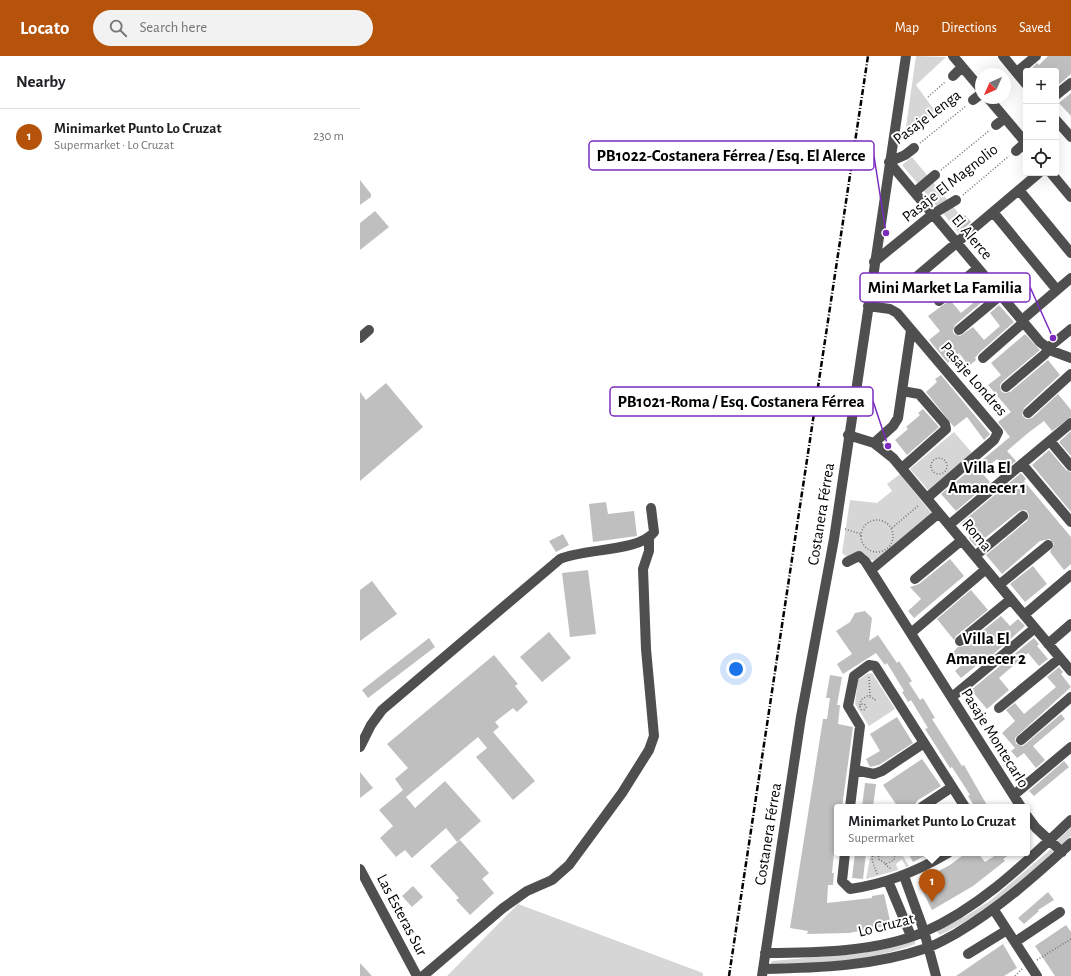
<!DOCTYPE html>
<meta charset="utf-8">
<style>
body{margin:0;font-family:"Alegreya Sans",sans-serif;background:#f2f2f2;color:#202124}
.controls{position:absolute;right:12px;top:12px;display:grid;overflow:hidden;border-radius:4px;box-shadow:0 4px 16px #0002}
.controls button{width:36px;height:36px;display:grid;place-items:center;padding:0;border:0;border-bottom:1px solid #e0e0e0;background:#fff;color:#202124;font:20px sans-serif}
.compass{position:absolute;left:615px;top:12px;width:36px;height:36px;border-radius:50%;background:#fff;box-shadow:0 4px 16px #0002;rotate:225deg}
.you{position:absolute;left:376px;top:613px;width:14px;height:14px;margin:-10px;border:3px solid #fff;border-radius:50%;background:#1a73e8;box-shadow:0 0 0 6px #1a73e833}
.badge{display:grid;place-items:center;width:26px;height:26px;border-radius:50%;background:#b45309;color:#fff;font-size:13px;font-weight:700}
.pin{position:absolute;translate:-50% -33px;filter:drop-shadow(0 1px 2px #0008)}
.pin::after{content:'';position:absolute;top:21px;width:14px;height:12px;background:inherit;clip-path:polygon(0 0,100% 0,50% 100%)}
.popup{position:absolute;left:474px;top:748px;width:196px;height:52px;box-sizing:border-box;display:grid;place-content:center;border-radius:4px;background:#fff;filter:drop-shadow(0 1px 3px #0005);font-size:13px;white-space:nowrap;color:#757577}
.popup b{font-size:15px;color:#202124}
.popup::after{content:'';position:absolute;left:50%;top:100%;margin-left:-8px;border:8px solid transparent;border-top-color:#fff}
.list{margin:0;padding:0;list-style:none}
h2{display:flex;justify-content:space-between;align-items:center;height:52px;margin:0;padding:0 16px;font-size:17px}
h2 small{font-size:13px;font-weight:400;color:#757577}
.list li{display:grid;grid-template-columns:26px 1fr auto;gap:12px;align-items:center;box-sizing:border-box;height:56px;padding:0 16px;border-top:1px solid #e0e0e0}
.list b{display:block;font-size:15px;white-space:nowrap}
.list p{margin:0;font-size:13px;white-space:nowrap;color:#757577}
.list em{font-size:13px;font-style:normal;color:#757577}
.icon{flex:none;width:22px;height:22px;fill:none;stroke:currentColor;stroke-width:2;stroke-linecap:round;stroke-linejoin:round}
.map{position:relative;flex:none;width:711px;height:920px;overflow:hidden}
header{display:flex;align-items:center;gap:24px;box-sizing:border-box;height:56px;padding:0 20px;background:#b45309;color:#fff}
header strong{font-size:19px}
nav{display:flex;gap:22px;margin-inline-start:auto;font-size:14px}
.search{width:280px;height:36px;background:#f2f2f2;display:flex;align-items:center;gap:10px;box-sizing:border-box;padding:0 14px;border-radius:22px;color:#757577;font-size:15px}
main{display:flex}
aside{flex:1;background:#fff}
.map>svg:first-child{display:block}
.green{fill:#d6d6d6}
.building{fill:#bfbfbf}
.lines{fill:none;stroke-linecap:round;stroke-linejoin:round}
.path{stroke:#717171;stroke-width:1.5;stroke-dasharray:1 2;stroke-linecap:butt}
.minor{stroke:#4f4f4f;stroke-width:10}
.rail{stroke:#000;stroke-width:2.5;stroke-dasharray:6 2 1 2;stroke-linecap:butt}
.labels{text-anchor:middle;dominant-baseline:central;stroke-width:4;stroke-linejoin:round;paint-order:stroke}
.street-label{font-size:16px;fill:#000;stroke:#fff}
.neighbourhood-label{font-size:17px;font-weight:bold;fill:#000;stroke:#fff}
.leader{fill:none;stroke:#7b2cbf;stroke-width:1.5}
.callout-dot{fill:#7b2cbf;stroke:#fff;stroke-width:1.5}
.callout{fill:#fff;stroke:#7b2cbf;stroke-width:1.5}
.callout-label{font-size:17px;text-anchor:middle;font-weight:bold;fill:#000}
</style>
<header>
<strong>Locato</strong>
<div class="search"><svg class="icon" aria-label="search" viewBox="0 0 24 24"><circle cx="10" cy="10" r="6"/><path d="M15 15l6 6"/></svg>Search here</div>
<nav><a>Map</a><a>Directions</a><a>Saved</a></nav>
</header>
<main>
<aside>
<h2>Nearby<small></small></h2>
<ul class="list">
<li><span class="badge">1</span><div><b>Minimarket Punto Lo Cruzat</b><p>Supermarket · Lo Cruzat</p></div><em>230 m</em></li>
</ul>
</aside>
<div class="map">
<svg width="711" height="920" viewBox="0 0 711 920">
<rect width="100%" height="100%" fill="#fff"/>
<!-- green -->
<path class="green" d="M 556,0 L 586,1 L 556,29 L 575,55 L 544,85 Z
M 552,101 L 600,159 L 591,167 L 542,109 Z
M 594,376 L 614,399 L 570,436 L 550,413 Z
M 540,418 L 572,458 L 515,505 L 511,504 L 504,497 L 490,503 L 482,497 L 490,444 L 517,447 L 532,435 L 527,428 Z
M 512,617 L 535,653 L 509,670 L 495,648 L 498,624 L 507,618 Z
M 711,771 L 711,780 L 703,788 L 699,788 L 697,785 Z
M 691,793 L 693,796 C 659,831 625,857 580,879 L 577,876 L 578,874 L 606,860 L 631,844 Z
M 511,797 L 541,797 L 549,810 L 546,811 L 542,803 L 536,808 L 538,814 L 506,823 Z
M 158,848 L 343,917 L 343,920 L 87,920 Z
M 555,884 L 555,888 C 509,906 459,907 410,909 L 412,905 L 504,897 Z"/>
<!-- building -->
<path class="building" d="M 688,0 L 711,0 L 711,18 L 696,31 L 696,15 L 672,15 L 674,13 L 672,12 L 677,7 L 679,9 Z
M 711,37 L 711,60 L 699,47 Z
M 0,124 L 11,138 L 11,141 L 0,149 Z
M 15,155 L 29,171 L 0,194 L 0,167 Z
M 605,159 L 611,166 L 599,177 L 593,169 Z
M 591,220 L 594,224 L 573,243 L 569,239 Z
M 617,223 L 630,239 L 595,269 L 593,275 L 594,278 L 600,280 L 613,271 L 624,284 L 640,270 L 630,257 L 639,249 L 654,266 L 619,297 L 615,302 L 616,304 L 609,310 L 599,297 L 588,307 L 569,284 L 580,275 L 568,260 L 590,244 L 601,257 L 618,243 L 608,231 Z
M 665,278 L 680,294 L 642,326 L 640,329 L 641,335 L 644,337 L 650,336 L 688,304 L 700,319 L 664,352 L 662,359 L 666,363 L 672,362 L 698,338 L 711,354 L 711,361 L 692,375 L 684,365 L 668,377 L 647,395 L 656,405 L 646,413 L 637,403 L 621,416 L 630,426 L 596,455 L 581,438 L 650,381 L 638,366 L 651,356 L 628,329 L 641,319 L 631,307 Z
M 581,319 L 630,378 L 624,384 L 607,361 L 594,371 L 566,336 L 577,326 L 575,323 Z
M 26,327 L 63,371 L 0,425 L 0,336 L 6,344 Z
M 563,353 L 579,371 L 547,399 L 535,384 L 548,373 L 546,371 L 560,359 L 558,357 Z
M 711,375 L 711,400 L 699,386 Z
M 689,394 L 706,414 L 711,416 L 711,456 L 672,409 Z
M 661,417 L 666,423 L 664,425 L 711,481 L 711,508 L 704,514 L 690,496 L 694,488 L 690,483 L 680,485 L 642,518 L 626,499 L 667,465 L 669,459 L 666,454 L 659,455 L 615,490 L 609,482 L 611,480 L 600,468 Z
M 246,446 L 248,458 L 274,455 L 277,480 L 233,486 L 229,448 Z
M 203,478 L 209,489 L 196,496 L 189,485 Z
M 590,503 L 604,520 L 554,562 L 548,555 L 561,543 L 550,531 L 559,528 Z
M 673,510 L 687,528 L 665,546 L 650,528 Z
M 228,514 L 236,578 L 210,581 L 202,517 Z
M 12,525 L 37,558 L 0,585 L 0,534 Z
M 611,534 L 628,554 L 596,580 L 594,584 L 577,563 Z
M 505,555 L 512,562 L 509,585 L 518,579 L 537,607 L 539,605 L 552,625 L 549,627 L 560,644 L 563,642 L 575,662 L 572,663 L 602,710 L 604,709 L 628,751 L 615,751 L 608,740 L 610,739 L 592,711 L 590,712 L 565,673 L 568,672 L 551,644 L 548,646 L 542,636 L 544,635 L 527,607 L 525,609 L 516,597 L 483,618 L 477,608 L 492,598 L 476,575 L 490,566 L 495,557 Z
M 641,560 L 650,570 L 658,563 L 665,570 L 629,602 L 627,601 L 601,622 L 595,615 L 602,609 L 592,597 L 598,591 L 604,590 Z
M 189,576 L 211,602 L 182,626 L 160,601 Z
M 69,582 L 75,591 L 8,642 L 2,634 Z
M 674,582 L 679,588 L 677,590 L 688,603 L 679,610 L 668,597 L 639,622 L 649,634 L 627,653 L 611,634 Z
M 134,599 L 158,628 L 155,630 L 168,646 L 157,656 L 153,652 L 135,666 L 139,671 L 133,676 L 175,725 L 153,744 L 116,701 L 127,692 L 118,681 L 46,741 L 55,752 L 85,725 L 121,765 L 97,786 L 86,772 L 52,802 L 45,794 L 36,801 L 20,782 L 33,770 L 19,754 L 43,734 L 35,723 L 48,712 L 27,688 Z
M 699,611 L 703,616 L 701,618 L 711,631 L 655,682 L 656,688 L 663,690 L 701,658 L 705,663 L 673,690 L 685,704 L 676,712 L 664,697 L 657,702 L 651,695 L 655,692 L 642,677 L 655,665 L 646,654 L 655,647 L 664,658 L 696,631 L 687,621 Z
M 470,619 L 482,621 L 477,649 L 480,649 L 478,668 L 493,671 L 482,751 L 477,751 L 477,787 L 475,786 L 472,817 L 474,817 L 473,829 L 468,829 L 467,847 L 512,842 L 512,840 L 524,838 L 531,869 L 489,877 L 447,878 L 448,875 L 430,872 L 463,663 L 467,663 L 470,642 L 466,642 Z
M 537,661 L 553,687 L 519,709 L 510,711 L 506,703 L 520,695 L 510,678 Z
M 562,703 L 581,730 L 558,744 L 553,751 L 538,751 L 523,729 Z
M 704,705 L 709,711 L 674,740 L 669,735 Z
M 0,716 L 13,732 L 0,742 Z
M 505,727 L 516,728 L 513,751 L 502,751 Z
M 100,784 L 129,817 L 122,823 L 134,837 L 110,859 L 96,844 L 99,842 L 70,810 Z
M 495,797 L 506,797 L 503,823 L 492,822 Z
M 548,797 L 570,797 L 553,806 Z
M 606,797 L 618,797 L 625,806 L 639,797 L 652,797 L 643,803 L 645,805 L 613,830 L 572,854 L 558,826 L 590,809 Z
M 53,830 L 63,841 L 52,851 L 42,840 Z
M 688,836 L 694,844 L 678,854 L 679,855 L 664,868 L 658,862 Z
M 706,869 L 711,876 L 711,920 L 695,920 L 675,890 Z
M 643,888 L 657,912 L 644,920 L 596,920 Z
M 0,907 L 12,920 L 0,920 Z"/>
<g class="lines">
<!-- path -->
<path class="path" d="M 568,41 L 585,26
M 560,87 L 606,50
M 581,114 L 630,74
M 603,139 L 649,100
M571 410a8 8 0 1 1 16 0a8 8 0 1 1-16 0Z
M501 480a16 16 0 1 1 32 0a16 16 0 1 1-32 0Z
M 532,472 L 559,449
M 485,473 L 501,478
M 509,621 L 510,640
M500 651a3 3 0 1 1 6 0a3 3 0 1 1-6 0Z
M 500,649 L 501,644 L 507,640 L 515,643 L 515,646
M 513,797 L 512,804 L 517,818
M 518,797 L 519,803 L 526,808 L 534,804 L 535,797
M 525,808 L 531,813
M 677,904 L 711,883
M 655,920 L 662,913"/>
<!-- minor -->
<path class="minor" d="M 593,0 L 621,33
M 643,0 L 666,28
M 657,16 L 676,0
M 593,20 L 602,11
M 696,39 L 711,27
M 628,42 L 666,87
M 613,44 L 621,38
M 696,64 L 711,81
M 636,69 L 645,62
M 656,95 L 665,87
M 529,106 L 680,286 L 692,295 L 711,302
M 529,106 L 545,99 L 554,92
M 691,117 L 711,141
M 659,134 L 711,197
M 555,136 L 575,119
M 633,156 L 697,234
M 514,206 L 573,158 L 596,144
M 555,222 L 679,117
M 579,245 L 618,212
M 508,250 L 530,253 L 537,257 L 638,376 L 634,384 L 567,442
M 662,264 L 711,222
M 599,274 L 641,239
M 0,282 L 9,274
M 623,302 L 664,266
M 646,331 L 685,298 L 688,292 L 711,273
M 668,357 L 711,318
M 488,379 L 514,387 L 533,402 L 711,615
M 690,385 L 711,410
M 514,387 L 533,370 L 538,362 L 551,274
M 662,408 L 711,466
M 542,412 L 586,373 L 585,368 L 559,338 L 542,335
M 589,469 L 711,367
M 615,500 L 663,460
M 487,506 L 499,500 L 505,505 L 661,751
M 511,514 L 579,457
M 555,523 L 602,484
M 639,529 L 688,489
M 664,559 L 711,519
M 551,577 L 626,513
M 600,585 L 651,543
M 688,588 L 711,568
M 592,641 L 675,572
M 639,652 L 700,602
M 661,684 L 711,641
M 0,691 L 11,669 L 22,654 L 200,503 C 225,492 279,496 294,476 L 291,452
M 495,714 L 514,718 L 522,715 L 564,687
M 654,739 L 711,691
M 490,751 L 500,670 L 488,650 L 494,620 L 509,609 L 515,610 L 605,751
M 562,751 L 592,731
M 667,760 L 676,772 L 702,796
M 485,797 L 482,825 L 490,833 C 526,828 556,816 588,797
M 0,813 L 57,920
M 544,820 L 564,875 L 576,920
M 528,825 L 551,880
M 634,854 L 677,920
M 655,886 L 700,856
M 405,897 C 456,897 517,896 564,876 C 621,851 666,806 711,764
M 608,898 L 647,874
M 403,913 C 459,912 514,910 567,892 C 578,888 588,882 597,877 C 639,852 675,820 711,787
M 63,920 L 143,852 L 167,835 L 192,824 L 209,809 L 262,737 L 289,694 L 294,680 L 286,593 L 283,513 L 289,495 L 289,482
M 402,920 L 441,661 L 474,483 L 546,0"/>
<!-- rail -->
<path class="rail" d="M 369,920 L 508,0"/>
</g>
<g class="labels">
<!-- street labels -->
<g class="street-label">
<text transform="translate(567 61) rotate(-37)">Pasaje Lenga</text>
<text transform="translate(590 127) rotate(-38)">Pasaje El Magnolio</text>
<text transform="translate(612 181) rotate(50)">El Alerce</text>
<text transform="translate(614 323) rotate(49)">Pasaje Londres</text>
<text transform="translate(461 458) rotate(-81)">Costanera Férrea</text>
<text transform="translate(617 479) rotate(50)">Roma</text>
<text transform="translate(635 682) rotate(58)">Pasaje Montecarlo</text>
<text transform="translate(408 778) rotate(-81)">Costanera Férrea</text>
<text transform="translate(42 859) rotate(62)">Las Esteras Sur</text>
<text transform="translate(526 869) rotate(-14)">Lo Cruzat</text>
</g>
<!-- neighbourhood labels -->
<g class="neighbourhood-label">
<text x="627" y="411">Villa El<tspan x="627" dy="20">Amanecer 1</tspan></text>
<text x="626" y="582">Villa El<tspan x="626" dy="20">Amanecer 2</tspan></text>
</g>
</g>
<!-- callouts -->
<path class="leader" d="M526 177L514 100M693 282L670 231M528 390L513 345"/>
<g class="callout-dot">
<circle cx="526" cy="177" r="4"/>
<circle cx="693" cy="282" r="4"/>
<circle cx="528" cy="390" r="4"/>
</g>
<g class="callout">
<rect x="229" y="85" width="285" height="29" rx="4"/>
<rect x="500" y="217" width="170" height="29" rx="4"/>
<rect x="250" y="331" width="263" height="29" rx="4"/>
</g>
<g class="callout-label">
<text x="371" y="105">PB1022-Costanera Férrea / Esq. El Alerce</text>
<text x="585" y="237">Mini Market La Familia</text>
<text x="381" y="351">PB1021-Roma / Esq. Costanera Férrea</text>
</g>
</svg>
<div class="controls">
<button>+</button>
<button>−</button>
<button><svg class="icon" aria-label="locate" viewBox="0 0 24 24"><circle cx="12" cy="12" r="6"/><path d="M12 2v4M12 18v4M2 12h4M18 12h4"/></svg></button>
</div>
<svg class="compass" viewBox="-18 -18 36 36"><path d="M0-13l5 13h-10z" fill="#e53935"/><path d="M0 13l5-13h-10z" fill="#757577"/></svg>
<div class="you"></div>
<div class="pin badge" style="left:572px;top:846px">1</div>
<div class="popup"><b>Minimarket Punto Lo Cruzat</b>Supermarket</div>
</div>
</main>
